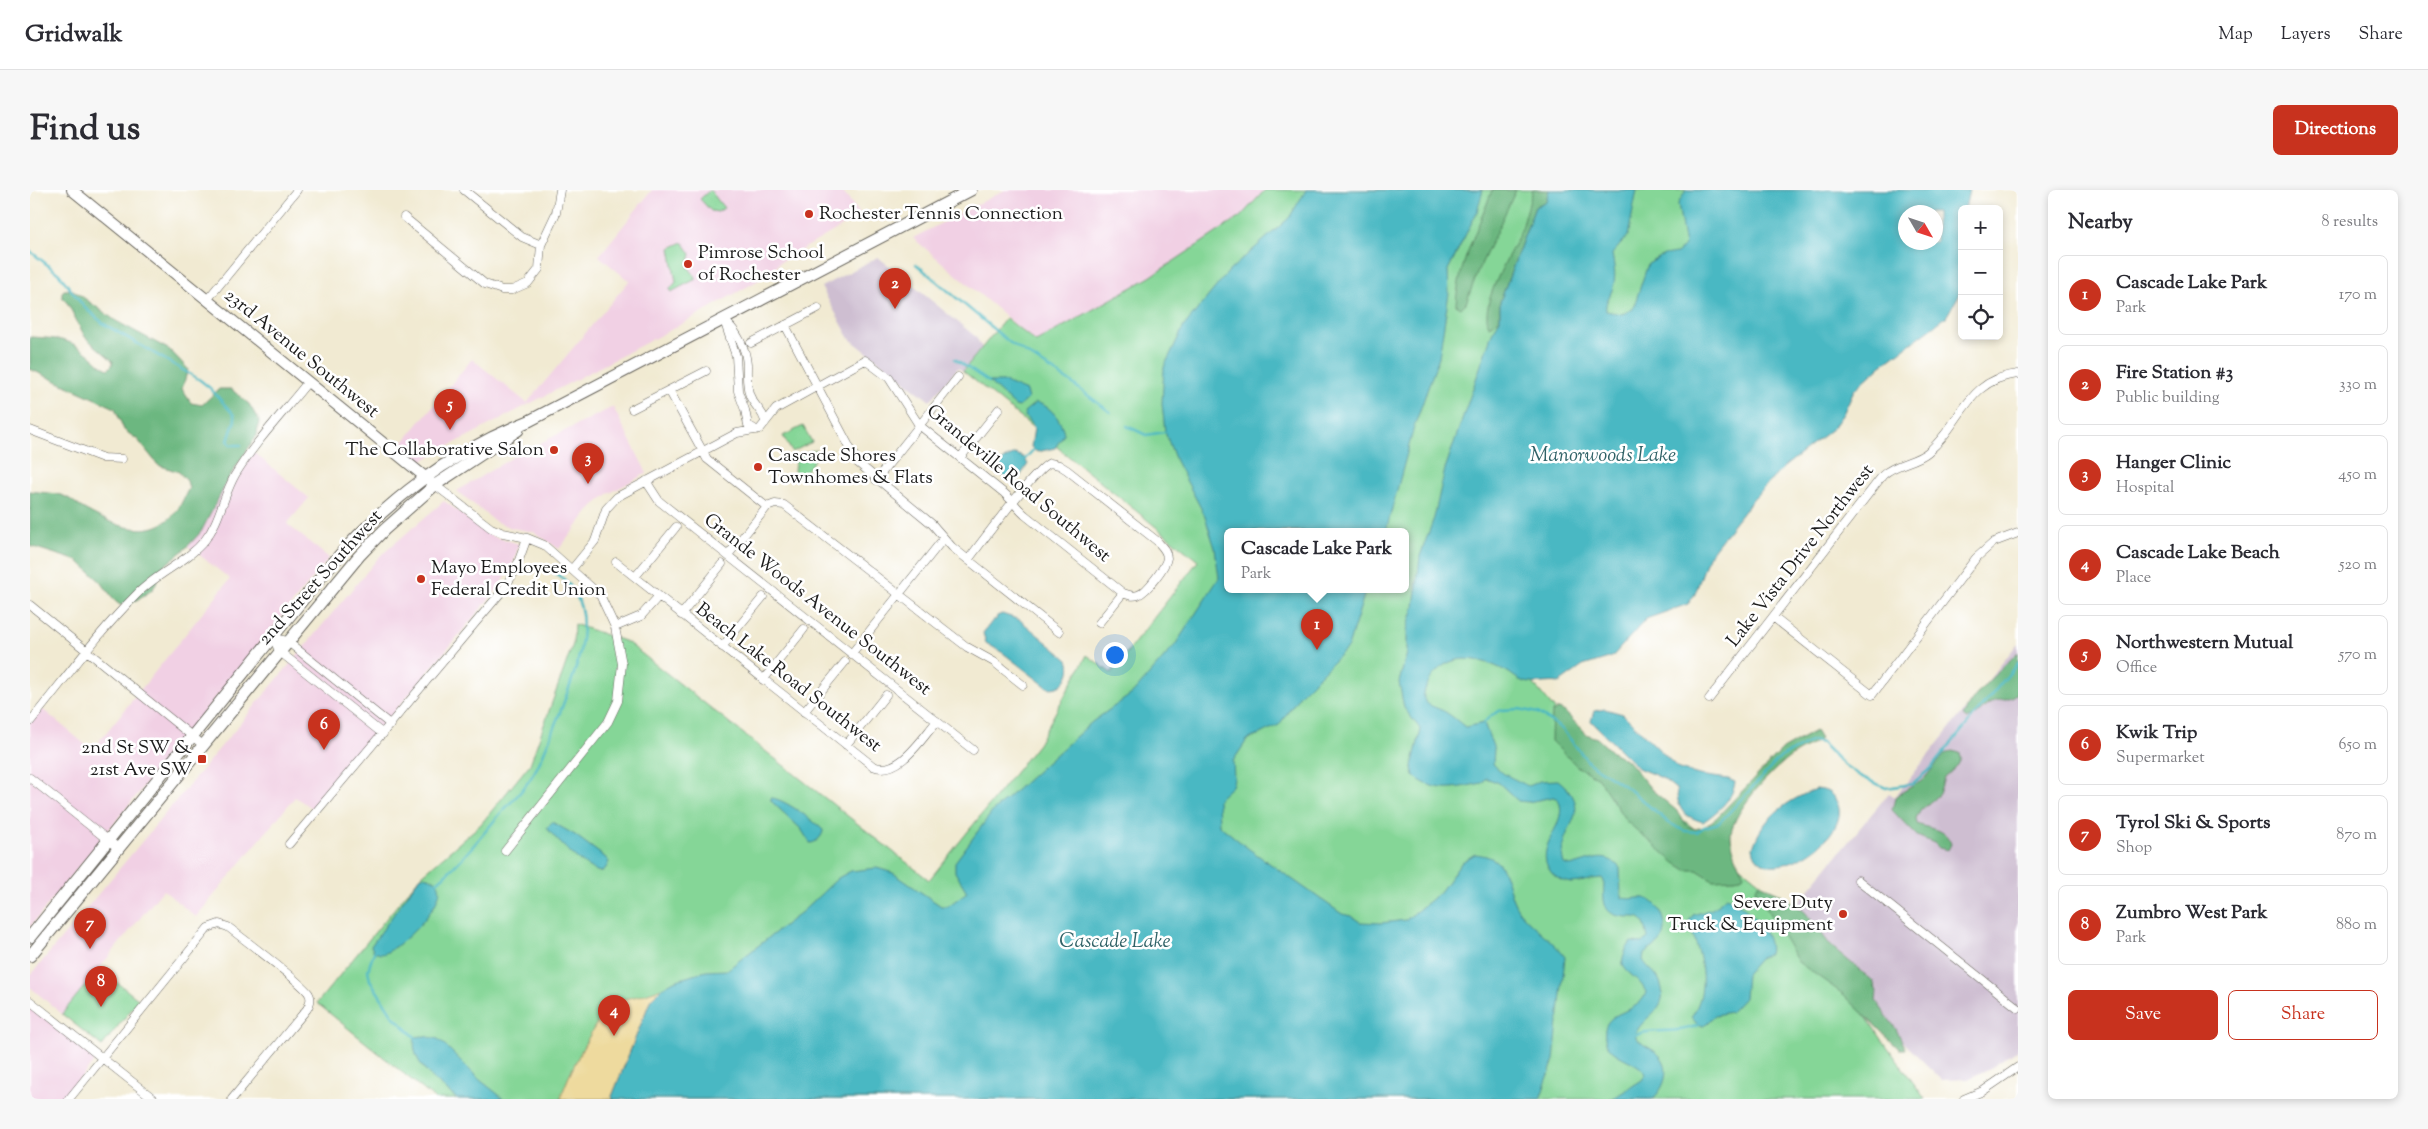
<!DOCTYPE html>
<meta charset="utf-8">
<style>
body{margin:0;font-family:"Sorts Mill Goudy",serif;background:#f7f7f7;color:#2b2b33}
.controls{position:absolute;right:15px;top:15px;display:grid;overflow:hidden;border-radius:8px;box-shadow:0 2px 8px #0003}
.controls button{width:45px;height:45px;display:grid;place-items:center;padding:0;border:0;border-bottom:1px solid #e1e1e2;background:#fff;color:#2b2b33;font:25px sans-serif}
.compass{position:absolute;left:1868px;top:15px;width:45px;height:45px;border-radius:50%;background:#fff;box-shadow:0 2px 8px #0003;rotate:129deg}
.you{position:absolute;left:1084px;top:464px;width:18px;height:18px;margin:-12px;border:4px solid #fff;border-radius:50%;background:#1a73e8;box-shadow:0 0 0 8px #1a73e833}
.badge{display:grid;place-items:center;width:32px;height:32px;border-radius:50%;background:#c8321e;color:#fff;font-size:16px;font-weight:700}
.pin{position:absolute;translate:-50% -41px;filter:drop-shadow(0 1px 2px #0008)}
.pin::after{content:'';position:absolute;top:26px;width:18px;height:15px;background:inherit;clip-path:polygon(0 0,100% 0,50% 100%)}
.popup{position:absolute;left:1194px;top:338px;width:185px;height:65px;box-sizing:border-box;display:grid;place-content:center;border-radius:8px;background:#fff;filter:drop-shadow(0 1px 4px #0005);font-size:16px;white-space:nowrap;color:#7c7c81}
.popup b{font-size:19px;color:#2b2b33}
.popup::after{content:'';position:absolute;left:50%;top:100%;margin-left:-10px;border:10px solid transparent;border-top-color:#fff}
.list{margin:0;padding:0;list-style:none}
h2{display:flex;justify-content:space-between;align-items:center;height:65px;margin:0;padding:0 20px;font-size:21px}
h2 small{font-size:16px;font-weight:400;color:#7c7c81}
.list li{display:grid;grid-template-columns:32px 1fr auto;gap:15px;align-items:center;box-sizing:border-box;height:80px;margin:0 10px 10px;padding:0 10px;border:1px solid #e1e1e2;border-radius:8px}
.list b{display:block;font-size:19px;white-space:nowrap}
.list p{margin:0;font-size:16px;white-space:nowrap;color:#7c7c81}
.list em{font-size:16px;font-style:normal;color:#7c7c81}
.actions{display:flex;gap:10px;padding:15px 20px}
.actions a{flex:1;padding:11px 0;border:1px solid #c8321e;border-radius:8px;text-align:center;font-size:18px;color:#c8321e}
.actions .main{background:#c8321e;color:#fff}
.icon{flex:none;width:28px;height:28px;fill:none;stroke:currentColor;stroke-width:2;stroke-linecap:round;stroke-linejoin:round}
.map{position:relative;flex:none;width:1988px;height:909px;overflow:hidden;border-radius:8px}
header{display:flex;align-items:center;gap:30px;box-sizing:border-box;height:70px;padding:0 25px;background:#fff;border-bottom:1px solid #e1e1e2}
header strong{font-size:24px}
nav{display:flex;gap:28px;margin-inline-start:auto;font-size:18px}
.intro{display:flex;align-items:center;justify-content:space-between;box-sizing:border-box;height:120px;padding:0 30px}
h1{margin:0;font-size:35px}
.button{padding:12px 22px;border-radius:8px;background:#c8321e;color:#fff;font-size:18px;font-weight:700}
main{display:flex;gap:30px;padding:0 30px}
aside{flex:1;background:#fff;border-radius:8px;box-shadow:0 2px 8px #0003}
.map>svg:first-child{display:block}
.built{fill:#f1d0e4}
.industrial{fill:#cebed1}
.green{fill:#85d697;stroke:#50795a;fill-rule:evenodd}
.forest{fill:#6cb780;stroke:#446a4e}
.sand{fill:#eeda9e;stroke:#857b5d}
.water{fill:#49b8c3;stroke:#326a70;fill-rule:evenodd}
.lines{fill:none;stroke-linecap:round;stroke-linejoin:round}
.stream{stroke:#49b8c3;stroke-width:2.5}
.minor-casing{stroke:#67645c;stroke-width:9}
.tertiary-casing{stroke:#67645c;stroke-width:12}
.secondary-casing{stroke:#67645c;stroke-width:13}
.minor{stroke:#fff;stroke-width:8}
.tertiary{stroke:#fff;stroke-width:10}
.secondary{stroke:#fff;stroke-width:11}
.poi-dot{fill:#c8321e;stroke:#fff;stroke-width:2}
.labels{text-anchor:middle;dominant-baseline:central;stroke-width:5;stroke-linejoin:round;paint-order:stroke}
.poi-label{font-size:19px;fill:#1c1c1c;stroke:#fff;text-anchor:start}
.street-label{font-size:19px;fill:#1c1c1c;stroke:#fff}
.water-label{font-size:20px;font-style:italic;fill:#306267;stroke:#fff}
</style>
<header>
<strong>Gridwalk</strong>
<nav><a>Map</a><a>Layers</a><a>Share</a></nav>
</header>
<div class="intro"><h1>Find us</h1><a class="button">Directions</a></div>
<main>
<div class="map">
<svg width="1988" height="909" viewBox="0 0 1988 909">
<rect width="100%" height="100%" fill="#fff"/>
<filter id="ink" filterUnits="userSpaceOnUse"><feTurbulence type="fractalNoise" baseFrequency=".02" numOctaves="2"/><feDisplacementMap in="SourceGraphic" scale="10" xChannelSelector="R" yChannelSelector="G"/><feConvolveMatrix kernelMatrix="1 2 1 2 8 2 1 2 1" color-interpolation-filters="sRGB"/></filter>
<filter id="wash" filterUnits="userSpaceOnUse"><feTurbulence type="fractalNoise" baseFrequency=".0096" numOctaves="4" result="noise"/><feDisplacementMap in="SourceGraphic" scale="20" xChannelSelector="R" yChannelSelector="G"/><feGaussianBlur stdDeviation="1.12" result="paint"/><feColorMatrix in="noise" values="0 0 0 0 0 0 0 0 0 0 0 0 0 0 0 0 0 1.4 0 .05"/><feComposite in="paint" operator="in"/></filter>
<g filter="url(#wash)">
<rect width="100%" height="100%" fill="#f1ead2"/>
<!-- built -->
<path class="built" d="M 622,0 L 811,0 L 831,25 L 749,73 L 743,82 L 648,136 L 387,273 L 368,258 L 442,169 L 497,213 L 599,91 L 569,66 Z
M 975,0 L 1235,0 L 1210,27 L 1120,87 L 1006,152 L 883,48 Z
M 583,217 L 617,283 L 578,304 L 563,316 L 529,359 L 504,342 L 482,338 L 466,332 L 427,301 L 488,264 Z
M 222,261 L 279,308 L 257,334 L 299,368 L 0,737 L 0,532 L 11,518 L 62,560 L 200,389 L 149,349 Z
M 414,311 L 462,346 L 489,354 L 483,374 L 469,397 L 283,619 L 265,607 L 166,727 L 133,700 L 32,824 L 0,797 L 0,786 L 349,367 Z
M 0,815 L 67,868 L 34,909 L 0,909 Z"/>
<!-- industrial -->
<path class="industrial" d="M 848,67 L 946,147 L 952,158 L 933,181 L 928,178 L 900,211 L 820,149 L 791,97 Z
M 1988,453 L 1988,860 L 1962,877 L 1938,889 L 1912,890 L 1807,787 L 1760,722 L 1859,603 L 1865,607 Z"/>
<!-- green -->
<path class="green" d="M 680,0 L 694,18 L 688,22 L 681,21 L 670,9 Z
M 1235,0 L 1705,0 L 1402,371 L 1540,538 L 1751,709 L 1895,909 L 405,909 L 287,813 L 391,686 L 451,634 L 500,574 L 543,454 L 544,434 L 597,452 L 899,690 L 1008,554 L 1057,465 L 1081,483 L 1168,371 L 933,181 L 976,128 L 1006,152 L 1120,87 L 1210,27 ZM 1198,341 L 1376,341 L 1376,399 L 1198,399 Z
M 653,52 L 661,64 L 658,77 L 663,83 L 666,89 L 641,102 L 640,99 L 646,92 L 640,58 Z
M 773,236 L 782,252 L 762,262 L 753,246 Z
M 786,260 C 785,270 779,282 768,285 L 764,281 C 765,266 772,262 786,260 Z
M 69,778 L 109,810 L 72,856 L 32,824 Z"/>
<!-- forest -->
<path class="forest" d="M 1462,0 L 1486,0 L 1448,81 L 1436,113 L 1431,118 L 1426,115 C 1428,73 1449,38 1462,0 Z
M 1503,0 L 1519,0 L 1516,11 L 1505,17 L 1470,112 L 1470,130 L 1459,136 C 1448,114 1483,60 1492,38 C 1496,25 1499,12 1503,0 Z
M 34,100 L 43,100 L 86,131 L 140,160 L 158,179 L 152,199 L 161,213 L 172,215 L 189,199 L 201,199 L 219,214 L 229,231 L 227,245 L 200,286 L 171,342 L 155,359 L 129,380 L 126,394 L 122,400 L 99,415 L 90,415 L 85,411 L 71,392 L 48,371 L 0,356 L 0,301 C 11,303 28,302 38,308 C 44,311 48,316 54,319 C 83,335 123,354 148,319 C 152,313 155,305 159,298 L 157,291 L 149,282 L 128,275 L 108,250 L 94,240 L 85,218 L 0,179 L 0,147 C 38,149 44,150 72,176 L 78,179 L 82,175 L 83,171 L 55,147 L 38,114 L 32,107 L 32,102 Z
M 1988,462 L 1988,503 C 1977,512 1969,508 1961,513 C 1951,518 1949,527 1937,529 L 1933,526 C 1944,501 1969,482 1988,462 Z
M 1529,519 L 1535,522 L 1556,544 L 1567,548 L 1582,562 L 1597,570 L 1622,600 L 1647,621 L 1657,636 L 1665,639 L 1674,637 L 1686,628 L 1752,560 L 1785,541 L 1790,549 C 1782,556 1774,558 1766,563 C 1745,576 1704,619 1701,644 C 1700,653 1709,677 1714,684 L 1711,688 L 1704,689 L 1683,690 L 1667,680 L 1656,680 L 1645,673 L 1596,631 L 1568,588 L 1548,577 L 1521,551 L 1522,522 Z
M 1922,561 L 1930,563 L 1931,569 L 1928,575 L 1914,588 L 1909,604 L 1891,620 L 1886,628 L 1887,634 C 1901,640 1915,637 1921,654 L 1918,660 L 1909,658 L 1904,653 L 1887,646 L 1862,620 L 1865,608 L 1874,601 L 1893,590 L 1915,564 Z
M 1729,694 L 1749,703 L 1775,722 L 1801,756 L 1843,791 L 1847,802 L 1846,811 L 1866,839 L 1876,859 L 1869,859 L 1813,804 L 1768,772 L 1725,699 Z"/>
<!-- sand -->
<path class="sand" d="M 632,798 L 621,809 L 581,909 L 531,909 C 533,893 571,819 584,811 C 588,809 594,809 599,808 C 610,806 622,802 632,798 Z"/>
<!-- water -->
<path class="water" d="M 1276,0 L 1453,0 L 1447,22 L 1418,80 L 1419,103 L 1409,167 L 1384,237 L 1356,341 L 1198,341 L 1198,399 L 1336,399 L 1318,457 L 1270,505 L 1249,535 L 1217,550 L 1203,571 L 1204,589 L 1202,596 L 1188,609 L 1189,635 L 1219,659 L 1312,724 L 1321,726 L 1330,732 L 1351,733 L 1376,730 L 1410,702 L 1432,672 L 1445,664 C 1454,665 1463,667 1469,674 C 1479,687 1479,708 1489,721 C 1503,738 1522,749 1535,767 L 1524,870 L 1510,909 L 581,909 L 621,809 L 632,798 L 644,791 L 676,781 L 697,780 L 773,721 L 808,688 L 821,681 L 847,678 L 863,683 L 911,716 L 918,716 L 937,702 L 925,682 L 925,672 L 963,621 L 1062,532 L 1103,503 L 1145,455 L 1189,388 L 1185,358 L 1174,324 L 1146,271 L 1135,242 L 1132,213 L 1134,177 L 1154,136 L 1199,81 L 1259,28 Z
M 1519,0 L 1607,0 L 1598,46 L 1582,64 C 1584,76 1587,88 1582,100 C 1579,109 1575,111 1576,121 L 1592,124 L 1603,119 L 1618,74 L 1634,65 L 1647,63 L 1655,56 L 1648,14 L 1656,0 L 1939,0 L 1935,19 L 1932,19 L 1932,91 L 1928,107 L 1916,127 L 1852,175 L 1824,200 L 1813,224 L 1803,238 L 1754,277 L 1723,309 L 1678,367 L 1665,404 L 1658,414 L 1616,429 L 1582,467 L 1553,476 L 1529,493 C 1517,491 1505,496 1492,491 C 1486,489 1482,484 1476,481 C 1447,466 1415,460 1397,495 C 1386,517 1405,515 1417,523 C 1423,527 1429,532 1435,537 L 1454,533 L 1464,559 L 1463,574 L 1474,584 L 1498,596 L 1510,591 L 1528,590 C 1570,624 1523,638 1534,674 L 1540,676 C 1558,672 1576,660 1590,678 L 1591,707 C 1599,711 1605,707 1614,708 C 1631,711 1642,739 1630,752 C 1625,757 1619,760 1614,764 L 1613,770 C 1617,778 1627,783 1630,792 C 1641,821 1613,824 1605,845 C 1611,857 1623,857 1631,867 C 1641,880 1634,900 1622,909 L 1582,909 L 1612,890 L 1616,884 C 1606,867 1570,868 1575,839 C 1579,819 1610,824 1616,802 C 1606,780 1579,783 1601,752 L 1613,753 L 1618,748 C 1617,744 1615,733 1612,730 C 1609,727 1605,727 1601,727 C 1572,727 1573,714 1574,691 L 1572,688 C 1561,688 1552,693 1541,693 C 1534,692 1525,688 1521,682 C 1501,656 1541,634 1528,609 L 1523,607 L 1498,612 L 1488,611 L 1469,593 L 1456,588 L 1452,593 C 1427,598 1405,604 1384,586 L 1382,576 L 1391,540 L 1374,518 L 1369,492 L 1377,463 L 1377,440 L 1384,417 L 1390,366 L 1404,328 L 1415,279 L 1462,143 L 1470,130 L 1470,112 L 1505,17 L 1516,11 ZM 1876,22 L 1906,22 L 1906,52 L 1876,52 Z
M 959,192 L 975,192 L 996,201 L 998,209 L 989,217 L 985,216 Z
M 1005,213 C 1019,213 1033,232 1034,244 L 1025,258 L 1007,262 L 1001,257 L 1004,238 L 995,226 L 994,222 Z
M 985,264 L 993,267 L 998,274 L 989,288 L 983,292 L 971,285 L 967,279 L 974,269 Z
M 972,424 L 990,430 L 1038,470 C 1044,483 1032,502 1017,497 L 973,463 L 956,453 L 953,443 L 963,430 L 966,430 L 967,426 Z
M 1575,519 L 1593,524 L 1649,579 L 1669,585 L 1698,589 L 1705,592 C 1703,610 1687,622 1673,632 C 1651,625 1649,620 1646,599 L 1632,588 L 1608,578 L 1561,531 L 1564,521 Z
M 1786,599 C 1795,600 1800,601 1805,609 C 1831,645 1730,705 1723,658 C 1732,627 1757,611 1786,599 Z
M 741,608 C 753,608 784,631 793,640 C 793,646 786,653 780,653 L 771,639 L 741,611 Z
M 522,632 L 545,645 L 576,668 L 579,672 L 576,678 L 571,682 C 557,681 526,650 517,638 Z
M 391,686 C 442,690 374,756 355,763 C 351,765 348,763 344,762 L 341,756 Z
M 1696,707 C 1713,713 1745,743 1739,764 L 1729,769 L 1716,784 L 1714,808 L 1701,822 L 1685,825 L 1674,836 L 1668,835 L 1661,827 C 1681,799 1671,762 1658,733 L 1663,725 L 1682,719 Z
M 393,846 L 408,849 L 413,853 L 450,890 L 474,909 L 427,909 C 409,893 379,874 385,847 Z"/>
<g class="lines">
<!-- stream -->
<path class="stream" d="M 0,61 L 29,84 L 54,117 L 74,134 L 170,190 L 180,198 L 204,225 L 205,230 L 198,251 L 201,255 L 211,255
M 886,74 L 979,152 L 1039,191 L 1080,222
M 925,169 L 959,192
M 1097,236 L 1116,245 L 1135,242
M 995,269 L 1004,259
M 1454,533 L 1460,526 L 1471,520 L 1489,519 L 1508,523 L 1532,539 L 1559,573 L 1599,599 L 1639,633 L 1655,641 L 1667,642 L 1674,637 L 1689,633 L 1751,567 L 1782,551 L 1792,553 L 1814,575 L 1830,586 L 1856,598 L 1882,594 L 1900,579 L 1988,473
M 407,692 C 431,672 449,649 469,625 C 482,611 496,598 505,581 C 515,564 521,543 529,525 C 546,480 578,408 518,379
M 344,762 L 338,780 L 340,790 L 363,826 L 385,847
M 1601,846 C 1622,837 1647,845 1668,835"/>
</g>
</g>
<g filter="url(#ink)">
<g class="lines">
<!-- minor casing -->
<g class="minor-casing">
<path id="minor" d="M 434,0 L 492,47 L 511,55
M 374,27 L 455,94 L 472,100 L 482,100 L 498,93 L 509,79 L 511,55 L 526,23 L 530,0
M 177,110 L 267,0
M 694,130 L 706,166 L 708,201 L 715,220 L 718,235 L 726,240
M 694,130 C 707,141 716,158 717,175 C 717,186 716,196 720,206 C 724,216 735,223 735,233
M 755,135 L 828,273 L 902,334 L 922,357 L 1029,442
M 721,153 L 788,118
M 639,200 L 677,269 L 737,317
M 602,219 L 676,181
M 0,240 L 73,268 L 92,269
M 930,268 L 969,219
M 846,290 L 928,187
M 616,291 L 629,311 L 943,560
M 405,295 L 461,338 L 473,343 L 497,348 L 514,355 L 570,405 L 585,437 L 592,474 L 588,511 L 578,532 L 475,661
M 698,365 L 737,317 L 745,314 L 754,315 L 937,457 L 964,472 L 993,495
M 586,372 L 843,576 C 869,587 892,548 907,531
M 542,379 L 565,351 L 576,319 L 587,307 L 707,243 L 730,239 L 746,219 L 835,170 L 859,188 L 889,235 L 974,303 C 982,310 987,318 995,325 L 1093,403 C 1098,405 1103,407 1108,405 C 1117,402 1136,376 1137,368 C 1137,360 1131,356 1127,351 L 1037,280 L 1029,275 L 1020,273 C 1006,278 951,353 938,370
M 605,387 L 646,337
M 0,415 L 173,555
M 651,425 L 692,374
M 1743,427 L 1842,505 L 1946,368 L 1964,352 L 1988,343
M 1069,433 L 1093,403
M 585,437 L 611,426 L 628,407
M 243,447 L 257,451 L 361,535
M 243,447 L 249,461 L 353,544
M 692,457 L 733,407
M 822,463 L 914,348
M 733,490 L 774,439
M 1679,509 L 1853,285 C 1866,273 1885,273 1898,262 C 1932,234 1936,189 1988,184
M 774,522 L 815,472
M 0,532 C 35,489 68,443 107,404 C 127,383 157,372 175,350 C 190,331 193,306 205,285 C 225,252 253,223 277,193
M 816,555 L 856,505
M 0,588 L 88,658
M 259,654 L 473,400 L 485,381 L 497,348
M 1828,690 L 1988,818
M 0,811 L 124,909
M 39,909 L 178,738 L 189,734 L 198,737 C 211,747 275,795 279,804 C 282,809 280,814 277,819 L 202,909
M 1934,909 L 1953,901 L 1988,877"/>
</g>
<!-- tertiary casing -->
<g class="tertiary-casing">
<path id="tertiary" d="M 42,0 L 400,291"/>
</g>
<!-- secondary casing -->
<g class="secondary-casing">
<path id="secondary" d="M 0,747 L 300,376 C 356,311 419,263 499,231 L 941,0
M 0,766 L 329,366 L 354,340 L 405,295 L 488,240"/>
</g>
<!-- minor -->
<use href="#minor" class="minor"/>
<!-- tertiary -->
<use href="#tertiary" class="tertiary"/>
<!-- secondary -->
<use href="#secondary" class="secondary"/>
</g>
</g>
<!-- markers -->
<g class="poi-dot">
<circle cx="779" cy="24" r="5"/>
<circle cx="658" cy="74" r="5"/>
<circle cx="524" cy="260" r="5"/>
<circle cx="728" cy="277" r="5"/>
<circle cx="391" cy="389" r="5"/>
<rect x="167" y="564" width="10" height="10" rx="2.5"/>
<circle cx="1813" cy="724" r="5"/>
</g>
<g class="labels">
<!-- poi labels -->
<g class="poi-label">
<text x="789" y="24">Rochester Tennis Connection</text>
<text x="668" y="63">Pimrose School<tspan x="668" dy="22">of Rochester</tspan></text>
<text x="514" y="260" text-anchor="end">The Collaborative Salon</text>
<text x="738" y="266">Cascade Shores<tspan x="738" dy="22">Townhomes &amp; Flats</tspan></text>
<text x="401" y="378">Mayo Employees<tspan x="401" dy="22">Federal Credit Union</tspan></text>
<text x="162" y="558" text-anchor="end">2nd St SW &amp;<tspan x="162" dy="22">21st Ave SW</tspan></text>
<text x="1803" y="713" text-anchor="end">Severe Duty<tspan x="1803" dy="22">Truck &amp; Equipment</tspan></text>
</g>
<!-- street labels -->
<g class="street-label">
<text transform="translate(271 164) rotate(39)">23rd Avenue Southwest</text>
<text transform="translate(988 294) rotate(40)">Grandeville Road Southwest</text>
<text transform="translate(1771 366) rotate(-52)">Lake Vista Drive Northwest</text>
<text transform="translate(291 388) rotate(-48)">2nd Street Southwest</text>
<text transform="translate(787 415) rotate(38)">Grande Woods Avenue Southwest</text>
<text transform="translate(758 488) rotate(38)">Beach Lake Road Southwest</text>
</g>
<!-- water labels -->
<g class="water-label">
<text x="1573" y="266">Manorwoods Lake</text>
<text x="1085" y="752">Cascade Lake</text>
</g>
</g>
</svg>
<div class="controls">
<button>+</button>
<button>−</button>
<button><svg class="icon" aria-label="locate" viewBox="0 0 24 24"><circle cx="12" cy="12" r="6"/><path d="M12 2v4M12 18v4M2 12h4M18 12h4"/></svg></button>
</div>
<svg class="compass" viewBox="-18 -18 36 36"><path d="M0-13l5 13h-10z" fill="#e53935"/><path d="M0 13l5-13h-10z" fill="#7c7c81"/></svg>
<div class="you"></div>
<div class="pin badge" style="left:1287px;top:460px">1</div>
<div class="popup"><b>Cascade Lake Park</b>Park</div>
<div class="pin badge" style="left:865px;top:119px">2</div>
<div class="pin badge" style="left:558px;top:294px">3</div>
<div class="pin badge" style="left:584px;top:846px">4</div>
<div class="pin badge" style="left:420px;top:240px">5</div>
<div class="pin badge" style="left:294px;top:560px">6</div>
<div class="pin badge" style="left:60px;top:759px">7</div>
<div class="pin badge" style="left:71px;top:817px">8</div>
</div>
<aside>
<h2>Nearby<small>8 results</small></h2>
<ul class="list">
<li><span class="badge">1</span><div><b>Cascade Lake Park</b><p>Park</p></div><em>170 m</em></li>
<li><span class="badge">2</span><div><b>Fire Station #3</b><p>Public building</p></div><em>330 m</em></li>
<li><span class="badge">3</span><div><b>Hanger Clinic</b><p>Hospital</p></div><em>450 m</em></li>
<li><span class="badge">4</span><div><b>Cascade Lake Beach</b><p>Place</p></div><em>520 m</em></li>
<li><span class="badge">5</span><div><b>Northwestern Mutual</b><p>Office</p></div><em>570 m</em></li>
<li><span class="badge">6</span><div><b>Kwik Trip</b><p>Supermarket</p></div><em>650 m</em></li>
<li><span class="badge">7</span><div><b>Tyrol Ski &amp; Sports</b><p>Shop</p></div><em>870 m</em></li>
<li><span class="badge">8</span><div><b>Zumbro West Park</b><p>Park</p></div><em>880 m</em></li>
</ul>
<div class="actions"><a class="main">Save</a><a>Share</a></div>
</aside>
</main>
